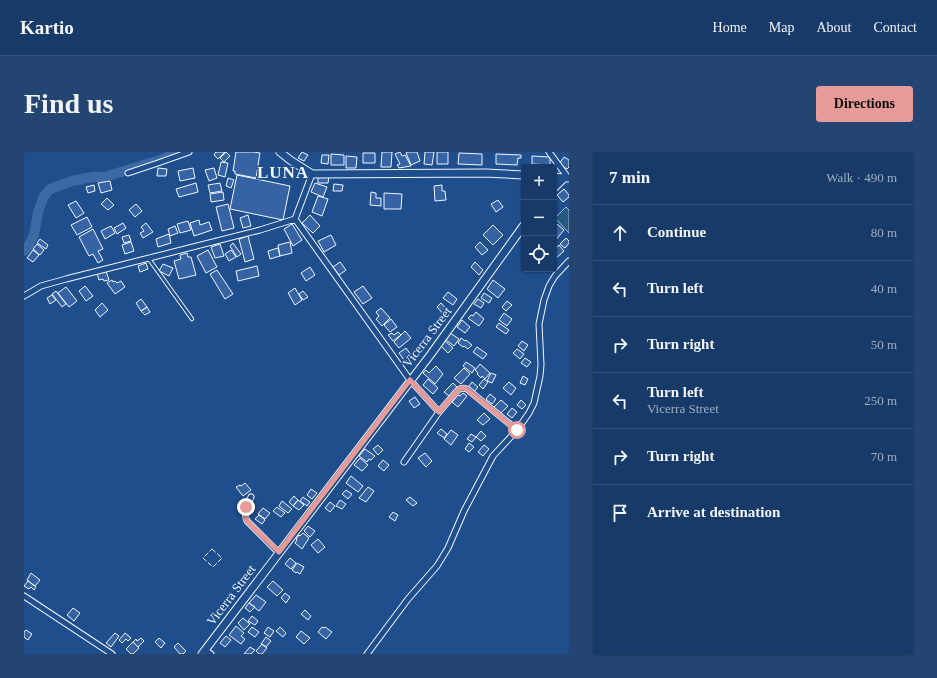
<!DOCTYPE html>
<meta charset="utf-8">
<style>
body{margin:0;font-family:"Times New Roman",serif;background:#244571;color:#f1f3f6}
.controls{position:absolute;right:12px;top:12px;display:grid;overflow:hidden;border-radius:4px;box-shadow:0 1px 3px #0004}
.controls button{width:36px;height:36px;display:grid;place-items:center;padding:0;border:0;border-bottom:1px solid #36547d;background:#173a69;color:#f1f3f6;font:20px sans-serif}
.stop{position:absolute;width:12px;height:12px;margin:-9px;border:3px solid #e69b98;border-radius:50%;background:#fff}
.stop.end{background:#e69b98;border-color:#fff;box-shadow:0 1px 4px #0008}
.list{margin:0;padding:0;list-style:none}
h2{display:flex;justify-content:space-between;align-items:center;height:52px;margin:0;padding:0 16px;font-size:17px}
h2 small{font-size:13px;font-weight:400;color:#9eadc0}
.list li{display:grid;grid-template-columns:26px 1fr auto;gap:12px;align-items:center;box-sizing:border-box;height:56px;padding:0 16px;border-top:1px solid #36547d}
.list b{display:block;font-size:15px;white-space:nowrap}
.list p{margin:0;font-size:13px;white-space:nowrap;color:#9eadc0}
.list em{font-size:13px;font-style:normal;color:#9eadc0}
.icon{flex:none;width:22px;height:22px;fill:none;stroke:currentColor;stroke-width:2;stroke-linecap:round;stroke-linejoin:round}
.map{position:relative;flex:none;width:545px;height:502px;overflow:hidden;border-radius:4px}
header{display:flex;align-items:center;gap:24px;box-sizing:border-box;height:56px;padding:0 20px;background:#173a69;border-bottom:1px solid #36547d}
header strong{font-size:19px}
nav{display:flex;gap:22px;margin-inline-start:auto;font-size:14px}
.intro{display:flex;align-items:center;justify-content:space-between;box-sizing:border-box;height:96px;padding:0 24px}
h1{margin:0;font-size:28px}
.button{padding:10px 18px;border-radius:4px;background:#e69b98;color:#111;font-size:14px;font-weight:700}
main{display:flex;gap:24px;padding:0 24px}
aside{flex:1;background:#173a69;border-radius:4px;box-shadow:0 1px 3px #0004}
.map>svg:first-child{display:block}
.green{fill:#245a82;stroke:#a8bbd7}
.lines{fill:none;stroke-linecap:round;stroke-linejoin:round}
.river{stroke:#3b69a3;stroke-width:10}
.building{fill:#3563a3;stroke:#f2f6ff}
.service-casing{stroke:#f2f6ff;stroke-width:4.5}
.minor-casing{stroke:#f2f6ff;stroke-width:7}
.tertiary-casing{stroke:#f2f6ff;stroke-width:9}
.secondary-casing{stroke:#f2f6ff;stroke-width:9}
.service{stroke:#1f4e8c;stroke-width:2.5}
.minor{stroke:#1f4e8c;stroke-width:5}
.tertiary{stroke:#1f4e8c;stroke-width:7}
.secondary{stroke:#1f4e8c;stroke-width:7}
.fence{stroke:#f2f6ff;stroke-width:1;stroke-dasharray:5 2;stroke-linecap:butt}
.route{stroke:#e69b98;stroke-width:5}
.labels{text-anchor:middle;dominant-baseline:central;stroke-width:3;stroke-linejoin:round;paint-order:stroke}
.street-label{font-size:13px;fill:#f2f6ff;stroke:#1f4e8c}
.district-label{font-size:17px;font-weight:bold;letter-spacing:1px;fill:#f2f6ff;stroke:#1f4e8c}
</style>
<header>
<strong>Kartio</strong>
<nav><a>Home</a><a>Map</a><a>About</a><a>Contact</a></nav>
</header>
<div class="intro"><h1>Find us</h1><a class="button">Directions</a></div>
<main>
<div class="map">
<svg width="545" height="502" viewBox="0 0 545 502">
<rect width="100%" height="100%" fill="#1f4e8c"/>
<!-- green -->
<path class="green" d="M 542,55 L 545,58 L 545,81 L 531,66 Z"/>
<g class="lines">
<!-- river -->
<path class="river" d="M 0,99 L 4,95 L 10,83 L 14,60 L 20,44 L 26,37 L 48,29 L 69,25 L 80,25 L 136,8 L 155,0"/>
</g>
<!-- building -->
<path class="building" d="M 192,0 L 201,0 L 194,7 L 190,3 Z
M 202,0 L 206,4 L 200,10 L 196,6 Z
M 212,0 L 230,0 L 236,1 L 232,26 L 211,22 L 211,19 L 209,19 Z
M 278,0 L 284,3 L 280,9 L 274,6 Z
M 358,0 L 368,0 L 367,15 L 357,15 Z
M 376,0 L 378,4 L 381,3 L 387,14 L 375,16 L 373,13 L 376,12 L 371,2 Z
M 384,0 L 393,0 L 396,9 L 387,13 L 382,1 Z
M 401,0 L 410,0 L 408,13 L 400,12 Z
M 413,0 L 424,0 L 424,12 L 413,12 Z
M 339,1 L 351,1 L 351,11 L 339,11 Z
M 435,1 L 458,2 L 458,13 L 434,12 Z
M 307,2 L 320,3 L 320,13 L 307,13 Z
M 472,2 L 497,3 L 497,6 L 494,6 L 493,13 L 472,12 Z
M 298,3 L 305,3 L 304,12 L 297,11 Z
M 322,4 L 333,5 L 332,16 L 322,16 Z
M 508,4 L 526,5 L 526,13 L 508,12 Z
M 540,5 L 545,8 L 545,15 L 543,17 L 535,12 Z
M 197,10 L 204,11 L 201,25 L 194,23 Z
M 134,16 L 143,17 L 142,24 L 133,24 Z
M 169,16 L 171,26 L 156,29 L 154,19 Z
M 190,16 L 193,26 L 185,29 L 181,18 Z
M 213,23 L 266,34 L 259,68 L 206,57 Z
M 294,24 L 305,24 L 304,31 L 294,31 Z
M 204,26 L 210,28 L 207,36 L 202,34 Z
M 86,29 L 88,38 L 77,41 L 74,31 Z
M 172,31 L 174,40 L 155,45 L 152,37 Z
M 196,31 L 198,39 L 186,41 L 184,33 Z
M 291,31 L 303,35 L 299,45 L 287,40 Z
M 310,32 L 319,33 L 318,39 L 309,39 Z
M 70,33 L 71,39 L 64,41 L 62,35 Z
M 418,33 L 418,39 L 421,39 L 422,48 L 411,49 L 410,34 Z
M 540,37 L 545,43 L 545,45 L 539,50 L 533,43 Z
M 199,40 L 200,48 L 187,50 L 186,42 Z
M 347,40 L 352,41 L 352,46 L 357,46 L 357,54 L 346,53 Z
M 360,41 L 378,42 L 377,57 L 360,57 Z
M 294,44 L 304,47 L 298,64 L 288,60 Z
M 83,46 L 90,53 L 84,58 L 77,52 Z
M 474,48 L 479,55 L 472,60 L 467,52 Z
M 52,49 L 60,61 L 52,66 L 44,53 Z
M 112,52 L 118,59 L 111,65 L 105,58 Z
M 204,52 L 210,76 L 198,79 L 192,55 Z
M 224,63 L 227,74 L 219,76 L 216,66 Z
M 286,63 L 296,74 L 289,81 L 278,71 Z
M 63,65 L 68,75 L 53,83 L 47,73 Z
M 175,68 L 176,73 L 185,70 L 188,78 L 170,84 L 166,71 Z
M 164,69 L 167,78 L 156,81 L 153,72 Z
M 99,71 L 102,76 L 93,82 L 90,76 Z
M 122,71 L 129,80 L 119,86 L 116,81 L 120,79 L 117,75 Z
M 268,72 L 278,88 L 269,94 L 260,77 Z
M 533,72 L 540,78 L 530,90 L 530,75 Z
M 469,73 L 479,83 L 469,93 L 459,83 Z
M 87,74 L 91,81 L 81,87 L 77,79 Z
M 151,74 L 154,81 L 146,84 L 144,77 Z
M 69,77 L 79,97 L 74,99 L 79,108 L 74,111 L 69,102 L 65,104 L 55,85 Z
M 145,82 L 147,91 L 134,95 L 132,87 Z
M 105,83 L 107,89 L 100,91 L 98,85 Z
M 307,83 L 312,93 L 300,100 L 294,89 Z
M 224,84 L 230,107 L 221,110 L 215,87 Z
M 542,86 L 545,89 L 545,91 L 541,96 L 536,92 Z
M 16,87 L 24,93 L 22,97 L 13,91 Z
M 107,90 L 110,99 L 101,102 L 98,93 Z
M 266,90 L 268,101 L 256,104 L 254,93 Z
M 456,90 L 464,98 L 458,103 L 451,95 Z
M 209,91 L 217,102 L 213,105 L 206,94 Z
M 13,92 L 20,98 L 16,103 L 9,97 Z
M 196,92 L 200,104 L 191,106 L 187,95 Z
M 535,93 L 540,99 L 530,108 L 530,98 Z
M 254,96 L 256,104 L 246,107 L 244,99 Z
M 9,98 L 15,103 L 9,110 L 3,106 Z
M 184,98 L 193,115 L 182,121 L 173,104 Z
M 207,98 L 212,105 L 205,109 L 201,102 Z
M 163,101 L 164,105 L 167,105 L 172,123 L 155,127 L 150,109 L 157,107 L 156,103 Z
M 316,110 L 322,118 L 315,123 L 309,115 Z
M 451,110 L 459,118 L 455,123 L 447,115 Z
M 122,111 L 124,117 L 116,120 L 114,114 Z
M 139,112 L 149,116 L 145,124 L 135,119 Z
M 233,114 L 235,124 L 214,129 L 212,119 Z
M 286,115 L 291,123 L 282,129 L 277,121 Z
M 193,118 L 209,142 L 201,147 L 186,122 Z
M 82,119 L 85,128 L 80,129 L 79,127 L 75,128 L 73,121 Z
M 88,128 L 89,130 L 91,129 L 93,131 L 97,129 L 101,135 L 91,142 L 83,131 Z
M 469,128 L 481,137 L 474,146 L 463,137 Z
M 61,134 L 69,144 L 62,149 L 55,139 Z
M 339,134 L 348,146 L 339,152 L 330,140 Z
M 42,135 L 53,149 L 45,155 L 34,141 Z
M 271,136 L 278,148 L 271,153 L 264,141 Z
M 32,139 L 42,152 L 38,155 L 28,142 Z
M 279,139 L 284,145 L 279,148 L 275,142 Z
M 424,140 L 433,147 L 429,153 L 419,146 Z
M 460,141 L 468,146 L 465,151 L 457,146 Z
M 28,143 L 32,148 L 26,152 L 23,146 Z
M 117,147 L 123,155 L 117,159 L 112,151 Z
M 454,147 L 460,151 L 457,156 L 450,152 Z
M 483,149 L 488,153 L 482,159 L 478,155 Z
M 78,151 L 84,158 L 76,165 L 71,158 Z
M 417,151 L 426,161 L 422,165 L 413,155 Z
M 123,155 L 126,160 L 121,163 L 117,159 Z
M 357,156 L 366,166 L 358,174 L 352,167 L 355,164 L 352,160 Z
M 452,160 L 460,167 L 455,174 L 444,166 L 447,163 L 449,164 Z
M 480,161 L 488,167 L 483,174 L 475,168 Z
M 367,167 L 373,175 L 366,180 L 360,173 Z
M 438,168 L 446,175 L 441,181 L 433,175 Z
M 475,171 L 485,178 L 482,182 L 472,175 Z
M 381,179 L 387,186 L 375,196 L 370,190 Z
M 374,180 L 377,183 L 369,189 L 364,183 L 368,181 L 370,183 Z
M 426,181 L 435,187 L 430,194 L 422,188 Z
M 437,186 L 441,189 L 442,188 L 448,193 L 444,197 L 440,194 L 439,195 L 434,191 Z
M 420,188 L 429,196 L 424,201 L 416,193 Z
M 498,189 L 504,193 L 500,199 L 494,194 Z
M 453,195 L 463,202 L 459,207 L 449,200 Z
M 382,196 L 387,203 L 385,205 L 386,206 L 382,209 L 381,207 L 380,208 L 375,201 Z
M 493,197 L 500,202 L 496,207 L 489,201 Z
M 501,206 L 507,210 L 503,215 L 497,211 Z
M 442,210 L 451,216 L 448,221 L 439,214 Z
M 456,212 L 466,221 L 461,227 L 458,224 L 457,226 L 453,222 L 454,221 L 451,218 Z
M 412,214 L 419,222 L 411,232 L 399,221 L 402,218 L 405,221 Z
M 440,216 L 446,222 L 437,232 L 430,226 Z
M 467,221 L 472,223 L 468,231 L 463,229 Z
M 499,224 L 504,227 L 501,233 L 496,231 Z
M 404,227 L 414,236 L 409,242 L 399,233 Z
M 460,227 L 464,230 L 459,237 L 455,233 Z
M 448,230 L 454,235 L 449,241 L 443,237 Z
M 485,230 L 492,236 L 487,243 L 479,236 Z
M 429,231 L 433,235 L 425,244 L 420,240 Z
M 439,241 L 443,244 L 434,255 L 428,250 L 434,243 L 436,244 Z
M 466,242 L 472,247 L 468,252 L 462,247 Z
M 391,245 L 396,252 L 390,256 L 385,249 Z
M 477,248 L 484,254 L 475,263 L 468,257 Z
M 497,248 L 502,253 L 498,257 L 493,253 Z
M 488,256 L 493,260 L 488,266 L 483,262 Z
M 460,261 L 466,267 L 459,273 L 453,268 Z
M 417,277 L 423,282 L 420,286 L 413,281 Z
M 427,278 L 434,283 L 427,293 L 420,287 Z
M 457,279 L 462,284 L 457,289 L 452,285 Z
M 447,282 L 452,285 L 448,290 L 443,287 Z
M 445,291 L 450,295 L 445,300 L 441,297 Z
M 354,293 L 359,298 L 354,303 L 349,297 Z
M 460,293 L 465,297 L 459,304 L 454,300 Z
M 341,297 L 351,304 L 347,308 L 345,307 L 343,310 L 335,304 Z
M 401,301 L 408,309 L 402,315 L 394,306 Z
M 336,306 L 344,313 L 338,319 L 330,313 Z
M 359,308 L 365,313 L 360,319 L 354,314 Z
M 327,324 L 339,334 L 334,340 L 322,331 Z
M 221,331 L 227,338 L 219,344 L 212,335 L 216,333 L 217,334 Z
M 344,335 L 350,339 L 342,350 L 335,346 Z
M 287,337 L 293,341 L 288,347 L 283,343 Z
M 322,338 L 328,342 L 324,347 L 318,342 Z
M 270,344 L 274,348 L 269,354 L 265,350 Z
M 279,345 L 286,350 L 283,354 L 276,349 Z
M 386,345 L 393,351 L 389,354 L 382,348 Z
M 274,348 L 280,353 L 275,358 L 269,354 Z
M 316,348 L 322,352 L 318,357 L 312,354 Z
M 258,349 L 268,357 L 264,361 L 255,354 Z
M 306,350 L 311,354 L 306,360 L 301,356 Z
M 253,355 L 261,361 L 257,365 L 249,359 Z
M 239,356 L 246,361 L 241,367 L 234,362 Z
M 369,360 L 374,363 L 371,369 L 365,365 Z
M 235,363 L 241,368 L 238,372 L 231,367 Z
M 284,374 L 291,379 L 286,385 L 280,379 Z
M 279,381 L 285,386 L 278,397 L 271,391 L 273,388 L 272,387 L 275,383 L 276,384 Z
M 294,387 L 301,395 L 294,401 L 287,393 Z
M 266,406 L 272,411 L 267,417 L 261,412 Z
M 273,411 L 280,415 L 276,422 L 273,420 L 272,421 L 268,418 Z
M 7,421 L 16,428 L 11,434 L 3,428 Z
M 4,429 L 12,435 L 10,438 L 7,435 L 5,437 L 0,434 Z
M 249,429 L 259,438 L 253,444 L 243,435 Z
M 261,441 L 266,445 L 262,451 L 257,446 Z
M 232,443 L 242,450 L 235,459 L 225,451 Z
M 225,451 L 231,455 L 226,460 L 221,456 Z
M 49,456 L 56,461 L 50,469 L 43,463 Z
M 281,458 L 287,464 L 284,468 L 277,462 Z
M 228,464 L 234,469 L 231,473 L 224,469 Z
M 219,466 L 226,472 L 220,478 L 214,471 Z
M 212,474 L 220,481 L 217,484 L 221,487 L 217,492 L 205,483 Z
M 228,475 L 235,480 L 231,485 L 224,480 Z
M 244,475 L 250,479 L 246,485 L 240,481 Z
M 256,475 L 262,481 L 259,485 L 252,479 Z
M 298,475 L 300,476 L 301,475 L 308,480 L 302,487 L 294,480 Z
M 2,478 L 8,482 L 4,488 L 0,485 L 0,480 Z
M 277,479 L 286,486 L 280,492 L 272,485 Z
M 91,481 L 95,484 L 87,495 L 82,491 Z
M 101,481 L 107,486 L 104,489 L 102,487 L 98,491 L 95,488 Z
M 202,484 L 207,488 L 201,495 L 196,491 Z
M 242,485 L 247,489 L 242,495 L 237,492 Z
M 117,486 L 120,489 L 114,495 L 109,490 L 112,487 L 113,489 Z
M 135,486 L 141,491 L 137,496 L 131,490 Z
M 109,490 L 115,496 L 109,502 L 107,502 L 102,497 Z
M 154,491 L 162,499 L 159,502 L 156,502 L 150,495 Z
M 238,492 L 243,496 L 238,502 L 235,502 L 232,499 Z
M 226,495 L 231,498 L 227,502 L 220,502 Z"/>
<g class="lines">
<!-- service casing -->
<g class="service-casing">
<path id="service" d="M 125,107 L 168,167"/>
</g>
<!-- minor casing -->
<g class="minor-casing">
<path id="minor" d="M 525,0 L 542,23
M 104,21 L 134,11 L 165,0
M 271,67 L 386,228 L 415,260
M 0,144 L 17,134 L 42,127 L 236,78 L 271,67 L 288,22
M 380,310 L 415,260 L 434,238 C 437,236 440,236 443,237 L 493,278
M 227,345 C 223,353 219,360 223,369 L 255,401
M 0,444 L 88,502
M 181,498 L 187,502
M 343,502 L 384,447 L 413,414 L 424,396 L 440,359 L 469,304 L 493,278 L 505,261 L 510,251 L 516,224 L 517,213 L 515,172 L 520,148 L 525,134 L 531,124 L 545,109"/>
</g>
<!-- tertiary casing -->
<g class="tertiary-casing">
<path id="tertiary" d="M 256,0 L 266,8 L 288,22 L 462,21 L 500,23
M 530,25 L 540,26"/>
</g>
<!-- secondary casing -->
<g class="secondary-casing">
<path id="secondary" d="M 530,36 L 540,26 L 545,26
M 178,502 L 407,202 L 500,73"/>
</g>
<!-- service -->
<use href="#service" class="service"/>
<!-- minor -->
<use href="#minor" class="minor"/>
<!-- tertiary -->
<use href="#tertiary" class="tertiary"/>
<!-- secondary -->
<use href="#secondary" class="secondary"/>
<!-- fence -->
<path class="fence" d="M 188,397 L 198,406 L 189,415 L 179,406 Z"/>
</g>
<g class="lines">
<!-- route -->
<path class="route" d="M 222,355 L 221,362 L 223,369 L 255,400 L 386,228 L 415,260 L 434,238 L 436,236 L 441,236 L 493,278"/>
</g>
<g class="labels">
<!-- street labels -->
<g class="street-label">
<text transform="translate(403 185) rotate(-53)">Vicerra Street</text>
<text transform="translate(207 443) rotate(-53)">Vicerra Street</text>
</g>
<!-- district labels -->
<g class="district-label">
<text x="259" y="20">LUNA</text>
</g>
</g>
</svg>
<div class="controls">
<button>+</button>
<button>−</button>
<button><svg class="icon" aria-label="locate" viewBox="0 0 24 24"><circle cx="12" cy="12" r="6"/><path d="M12 2v4M12 18v4M2 12h4M18 12h4"/></svg></button>
</div>
<div class="stop" style="left:493px;top:278px"></div>
<div class="stop end" style="left:222px;top:355px"></div>
</div>
<aside>
<h2>7 min<small>Walk · 490 m</small></h2>
<ul class="list">
<li><svg class="icon" aria-label="ahead" viewBox="0 0 24 24"><path d="M12 20V5M6 11l6-6 6 6"/></svg><div><b>Continue</b></div><em>80 m</em></li>
<li><svg class="icon" aria-label="left" viewBox="0 0 24 24"><path d="M17 20v-9H6M10 6l-5 5 5 5"/></svg><div><b>Turn left</b></div><em>40 m</em></li>
<li><svg class="icon" aria-label="right" viewBox="0 0 24 24"><path d="M7 20v-9h11M14 6l5 5-5 5"/></svg><div><b>Turn right</b></div><em>50 m</em></li>
<li><svg class="icon" aria-label="left" viewBox="0 0 24 24"><path d="M17 20v-9H6M10 6l-5 5 5 5"/></svg><div><b>Turn left</b><p>Vicerra Street</p></div><em>250 m</em></li>
<li><svg class="icon" aria-label="right" viewBox="0 0 24 24"><path d="M7 20v-9h11M14 6l5 5-5 5"/></svg><div><b>Turn right</b></div><em>70 m</em></li>
<li><svg class="icon" aria-label="arrive" viewBox="0 0 24 24"><path d="M6 21V4h12l-3 4 3 4H6"/></svg><div><b>Arrive at destination</b></div></li>
</ul>
</aside>
</main>
